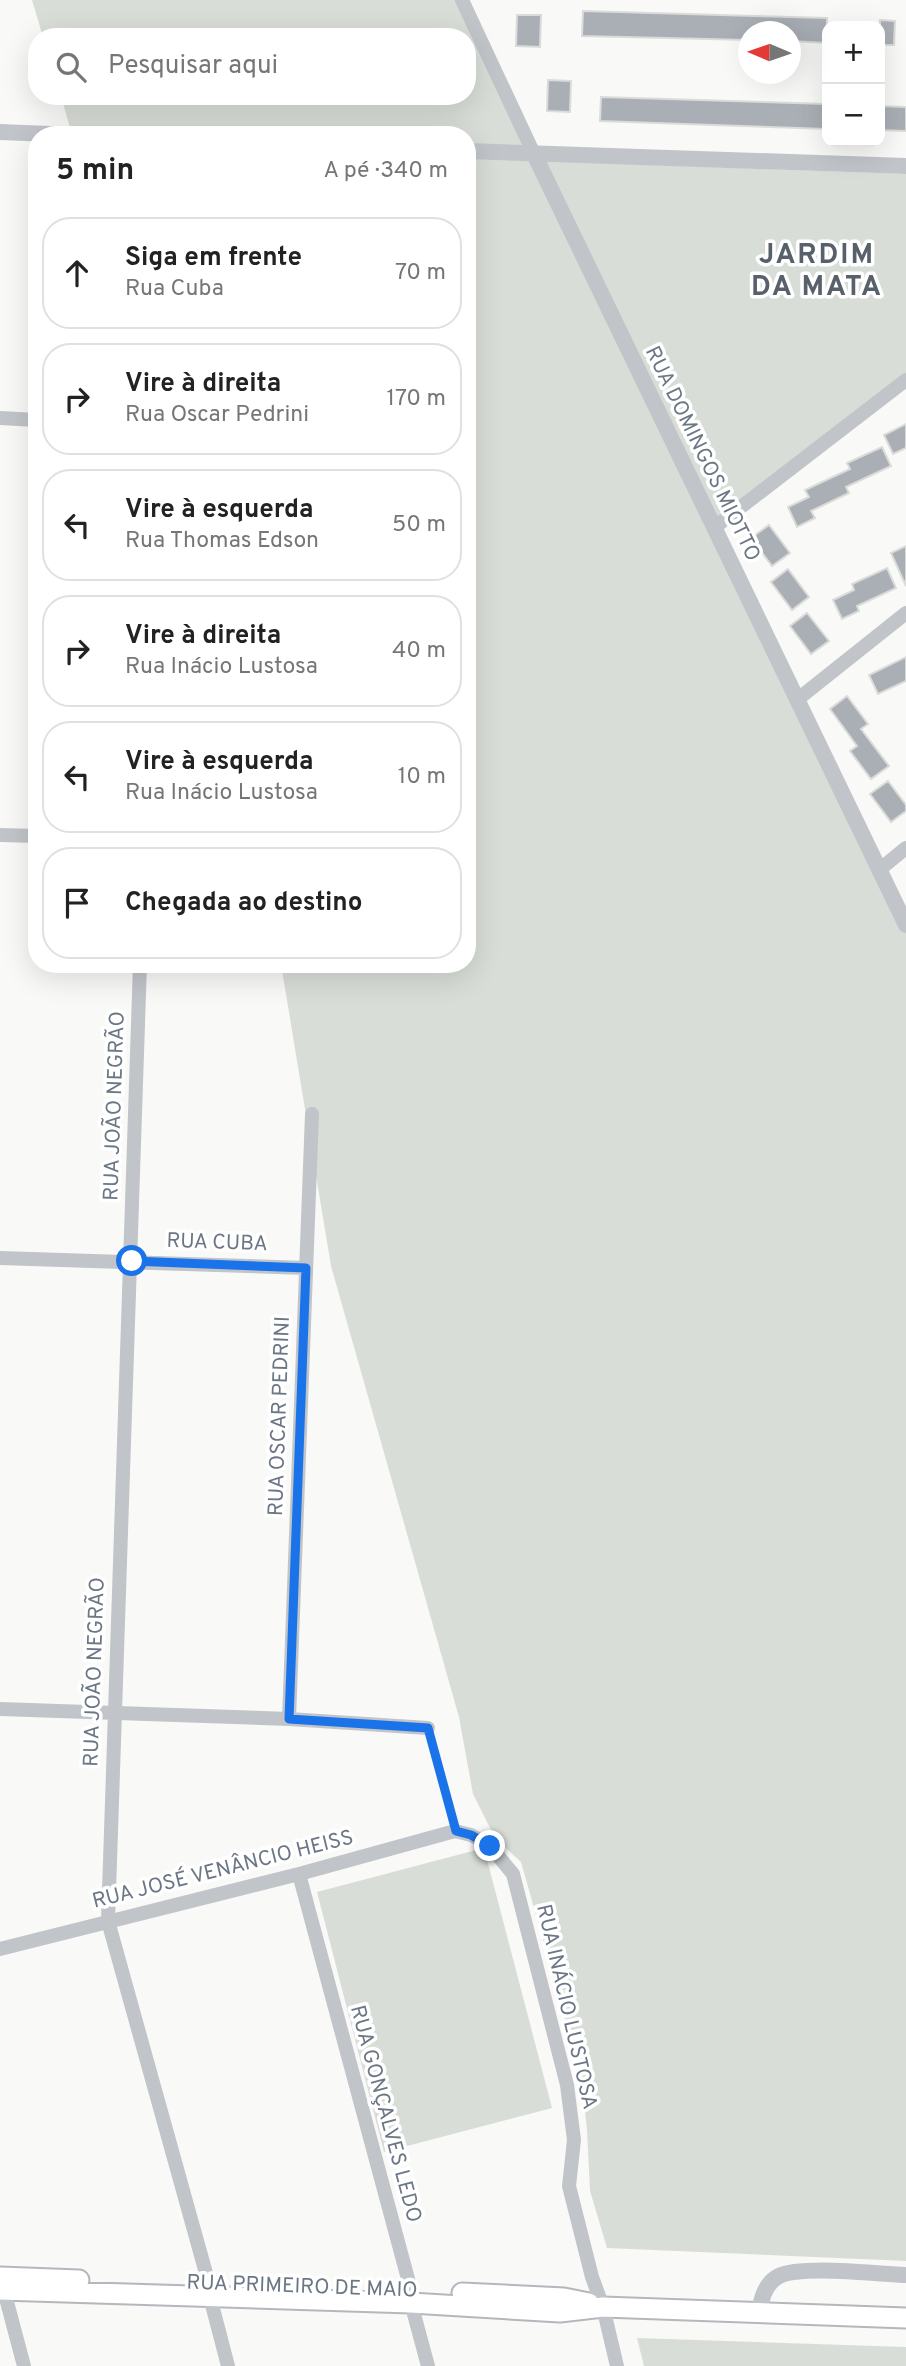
<!DOCTYPE html>
<html lang="pt">
<meta charset="utf-8">
<style>
body{margin:0;font-family:Overpass,sans-serif;background:#f6f6f6;color:#222}
.controls{position:absolute;right:21px;top:21px;display:grid;overflow:hidden;border-radius:14px;box-shadow:0 7px 28px #0002}
.controls button{width:63px;height:63px;display:grid;place-items:center;padding:0;border:0;border-bottom:2px solid #e0e0e0;background:#fff;color:#222;font:35px sans-serif}
.compass{position:absolute;left:738px;top:21px;width:63px;height:63px;border-radius:50%;background:#fff;box-shadow:0 7px 28px #0002;rotate:272deg}
.stop{position:absolute;width:21px;height:21px;margin:-16px;border:5px solid #1a73e8;border-radius:50%;background:#fff}
.stop.end{background:#1a73e8;border-color:#fff;box-shadow:0 2px 7px #0008}
.list{margin:0;padding:0;list-style:none}
h2{display:flex;justify-content:space-between;align-items:center;height:91px;margin:0;padding:0 28px;font-size:30px}
h2 small{font-size:23px;font-weight:400;color:#767676}
.list li{display:grid;grid-template-columns:46px 1fr auto;gap:21px;align-items:center;box-sizing:border-box;height:112px;margin:0 14px 14px;padding:0 14px;border:2px solid #e0e0e0;border-radius:28px}
.list b{display:block;font-size:26px;white-space:nowrap}
.list p{margin:0;font-size:23px;white-space:nowrap;color:#767676}
.list em{font-size:23px;font-style:normal;color:#767676}
.icon{flex:none;width:38px;height:38px;fill:none;stroke:currentColor;stroke-width:2;stroke-linecap:round;stroke-linejoin:round}
.map{position:relative;flex:none;width:906px;height:2366px;overflow:hidden}
.search{position:absolute;background:#fff;box-shadow:0 7px 28px #0002;left:28px;top:28px;width:448px;height:77px;display:flex;align-items:center;gap:18px;box-sizing:border-box;padding:0 24px;border-radius:28px;color:#767676;font-size:26px}
.panel{position:absolute;background:#fff;box-shadow:0 7px 28px #0002;left:28px;top:126px;width:448px;height:847px;border-radius:28px}
.map>svg:first-child{display:block}
.green{fill:#d9ddd7}
.building{fill:#a9afb5;stroke:#dbdbd9;stroke-width:2}
.lines{fill:none;stroke-linecap:round;stroke-linejoin:round}
.secondary-casing{stroke:#b3b8bd;stroke-width:23}
.path{stroke:#bbbdc0;stroke-width:3.5;stroke-dasharray:3.5 3.5;stroke-linecap:butt}
.minor{stroke:#c1c4c8;stroke-width:14}
.tertiary{stroke:#c1c4c8;stroke-width:16}
.secondary{stroke:#fff;stroke-width:19}
.route{stroke:#1a73e8;stroke-width:9}
.labels{text-anchor:middle;dominant-baseline:central;stroke-width:7;stroke-linejoin:round;paint-order:stroke}
.street-label{font-size:21px;fill:#6b7785;stroke:#fff}
.district-label{font-size:28px;font-weight:bold;letter-spacing:2px;fill:#58616b;stroke:#fff}
</style>
<div class="map">
<svg width="906" height="2366" viewBox="0 0 906 2366">
<rect width="100%" height="100%" fill="#f9f9f7"/>
<!-- green -->
<path class="green" d="M 32,0 L 458,0 L 906,927 L 906,2261 L 607,2248 L 590,2191 L 587,2129 L 580,2070 L 521,1862 L 495,1838 L 473,1794 L 459,1717 L 331,1266 L 281,964 L 467,964 L 467,135 L 72,135 L 61,96 L 467,96 L 467,37 L 43,37 Z
M 544,161 L 906,174 L 906,373 L 715,519 Z
M 484,1848 L 552,2108 L 384,2152 L 317,1892 Z
M 637,2338 L 906,2347 L 906,2366 L 644,2366 Z"/>
<!-- building -->
<path class="building" d="M 583,11 L 827,18 L 827,43 L 790,41 L 790,32 L 748,32 L 748,40 L 582,36 Z
M 517,15 L 541,15 L 540,47 L 516,46 Z
M 880,20 L 895,21 L 894,45 L 880,45 Z
M 548,80 L 571,81 L 570,112 L 547,111 Z
M 601,97 L 827,104 L 827,129 L 600,121 Z
M 880,106 L 906,107 L 906,131 L 880,130 Z
M 906,424 L 906,448 L 893,454 L 884,435 Z
M 882,447 L 891,466 L 846,487 L 849,493 L 811,511 L 815,518 L 797,527 L 788,507 L 809,497 L 805,490 L 850,469 L 847,463 Z
M 769,525 L 790,553 L 772,566 L 751,538 Z
M 906,546 L 906,586 L 891,553 Z
M 887,568 L 896,588 L 857,606 L 859,611 L 842,619 L 833,600 L 854,590 L 852,584 Z
M 788,569 L 809,597 L 792,610 L 771,582 Z
M 807,613 L 829,641 L 811,654 L 790,626 Z
M 906,657 L 906,681 L 878,694 L 869,675 Z
M 847,696 L 868,724 L 861,729 L 889,766 L 871,779 L 850,751 L 857,746 L 830,709 Z
M 888,781 L 906,805 L 906,811 L 891,822 L 870,794 Z"/>
<g class="lines">
<!-- secondary casing -->
<g class="secondary-casing">
<path id="secondary" d="M 0,2277 L 79,2280
M 0,2290 L 411,2303 L 560,2312 L 603,2307 L 906,2318
M 462,2293 L 564,2298 L 589,2303"/>
</g>
<!-- path -->
<path class="path" d="M 431,1741 L 452,1818"/>
<!-- minor -->
<path class="minor" d="M 462,0 L 534,154
M 0,418 L 37,420
M 715,527 L 906,380
M 798,699 L 906,613
M 0,835 L 37,836
M 879,870 L 906,848
M 140,964 L 108,1921 L 209,2284 L 210,2297 L 228,2366
M 0,1258 L 306,1268
M 0,1709 L 289,1719 L 428,1728
M 289,1719 L 312,1114
M 299,1874 L 411,2290 L 411,2303 L 428,2366
M 0,1949 L 299,1874 L 455,1831 L 471,1835 L 490,1846 L 513,1874 L 567,2085 L 574,2140 L 569,2186 L 592,2277 L 603,2307 L 617,2366
M 2,2283 L 24,2366"/>
<!-- tertiary -->
<path class="tertiary" d="M 0,132 L 74,135
M 467,151 L 906,166
M 534,154 L 906,925
M 759,2313 C 761,2299 765,2283 779,2276 C 802,2265 877,2274 906,2275"/>
<!-- secondary -->
<use href="#secondary" class="secondary"/>
</g>
<g class="lines">
<!-- route -->
<path class="route" d="M 132,1261 L 306,1268 L 289,1719 L 428,1728 L 456,1831 L 471,1835 L 490,1846"/>
</g>
<g class="labels">
<!-- street labels -->
<g class="street-label">
<text transform="translate(702 454) rotate(64)">RUA DOMINGOS MIOTTO</text>
<text transform="translate(115 1106) rotate(-88)">RUA JOÃO NEGRÃO</text>
<text transform="translate(217 1243) rotate(2)">RUA CUBA</text>
<text transform="translate(280 1416) rotate(-88)">RUA OSCAR PEDRINI</text>
<text transform="translate(95 1672) rotate(-88)">RUA JOÃO NEGRÃO</text>
<text transform="translate(223 1870) rotate(-14)">RUA JOSÉ VENÂNCIO HEISS</text>
<text transform="translate(566 2007) rotate(77)">RUA INÁCIO LUSTOSA</text>
<text transform="translate(385 2114) rotate(75)">RUA GONÇALVES LEDO</text>
<text transform="translate(302 2287) rotate(2)">RUA PRIMEIRO DE MAIO</text>
</g>
<!-- district labels -->
<g class="district-label">
<text x="817" y="256">JARDIM<tspan x="817" dy="32">DA MATA</tspan></text>
</g>
</g>
</svg>
<div class="controls">
<button>+</button>
<button>−</button>
</div>
<svg class="compass" viewBox="-18 -18 36 36"><path d="M0-13l5 13h-10z" fill="#e53935"/><path d="M0 13l5-13h-10z" fill="#767676"/></svg>
<div class="stop" style="left:132px;top:1261px"></div>
<div class="stop end" style="left:490px;top:1846px"></div>
<div class="search"><svg class="icon" aria-label="search" viewBox="0 0 24 24"><circle cx="10" cy="10" r="6"/><path d="M15 15l6 6"/></svg>Pesquisar aqui</div>
<section class="panel">
<h2>5 min<small>A pé · 340 m</small></h2>
<ul class="list">
<li><svg class="icon" aria-label="ahead" viewBox="0 0 24 24"><path d="M12 20V5M6 11l6-6 6 6"/></svg><div><b>Siga em frente</b><p>Rua Cuba</p></div><em>70 m</em></li>
<li><svg class="icon" aria-label="right" viewBox="0 0 24 24"><path d="M7 20v-9h11M14 6l5 5-5 5"/></svg><div><b>Vire à direita</b><p>Rua Oscar Pedrini</p></div><em>170 m</em></li>
<li><svg class="icon" aria-label="left" viewBox="0 0 24 24"><path d="M17 20v-9H6M10 6l-5 5 5 5"/></svg><div><b>Vire à esquerda</b><p>Rua Thomas Edson</p></div><em>50 m</em></li>
<li><svg class="icon" aria-label="right" viewBox="0 0 24 24"><path d="M7 20v-9h11M14 6l5 5-5 5"/></svg><div><b>Vire à direita</b><p>Rua Inácio Lustosa</p></div><em>40 m</em></li>
<li><svg class="icon" aria-label="left" viewBox="0 0 24 24"><path d="M17 20v-9H6M10 6l-5 5 5 5"/></svg><div><b>Vire à esquerda</b><p>Rua Inácio Lustosa</p></div><em>10 m</em></li>
<li><svg class="icon" aria-label="arrive" viewBox="0 0 24 24"><path d="M6 21V4h12l-3 4 3 4H6"/></svg><div><b>Chegada ao destino</b></div></li>
</ul>
</section>
</div>
